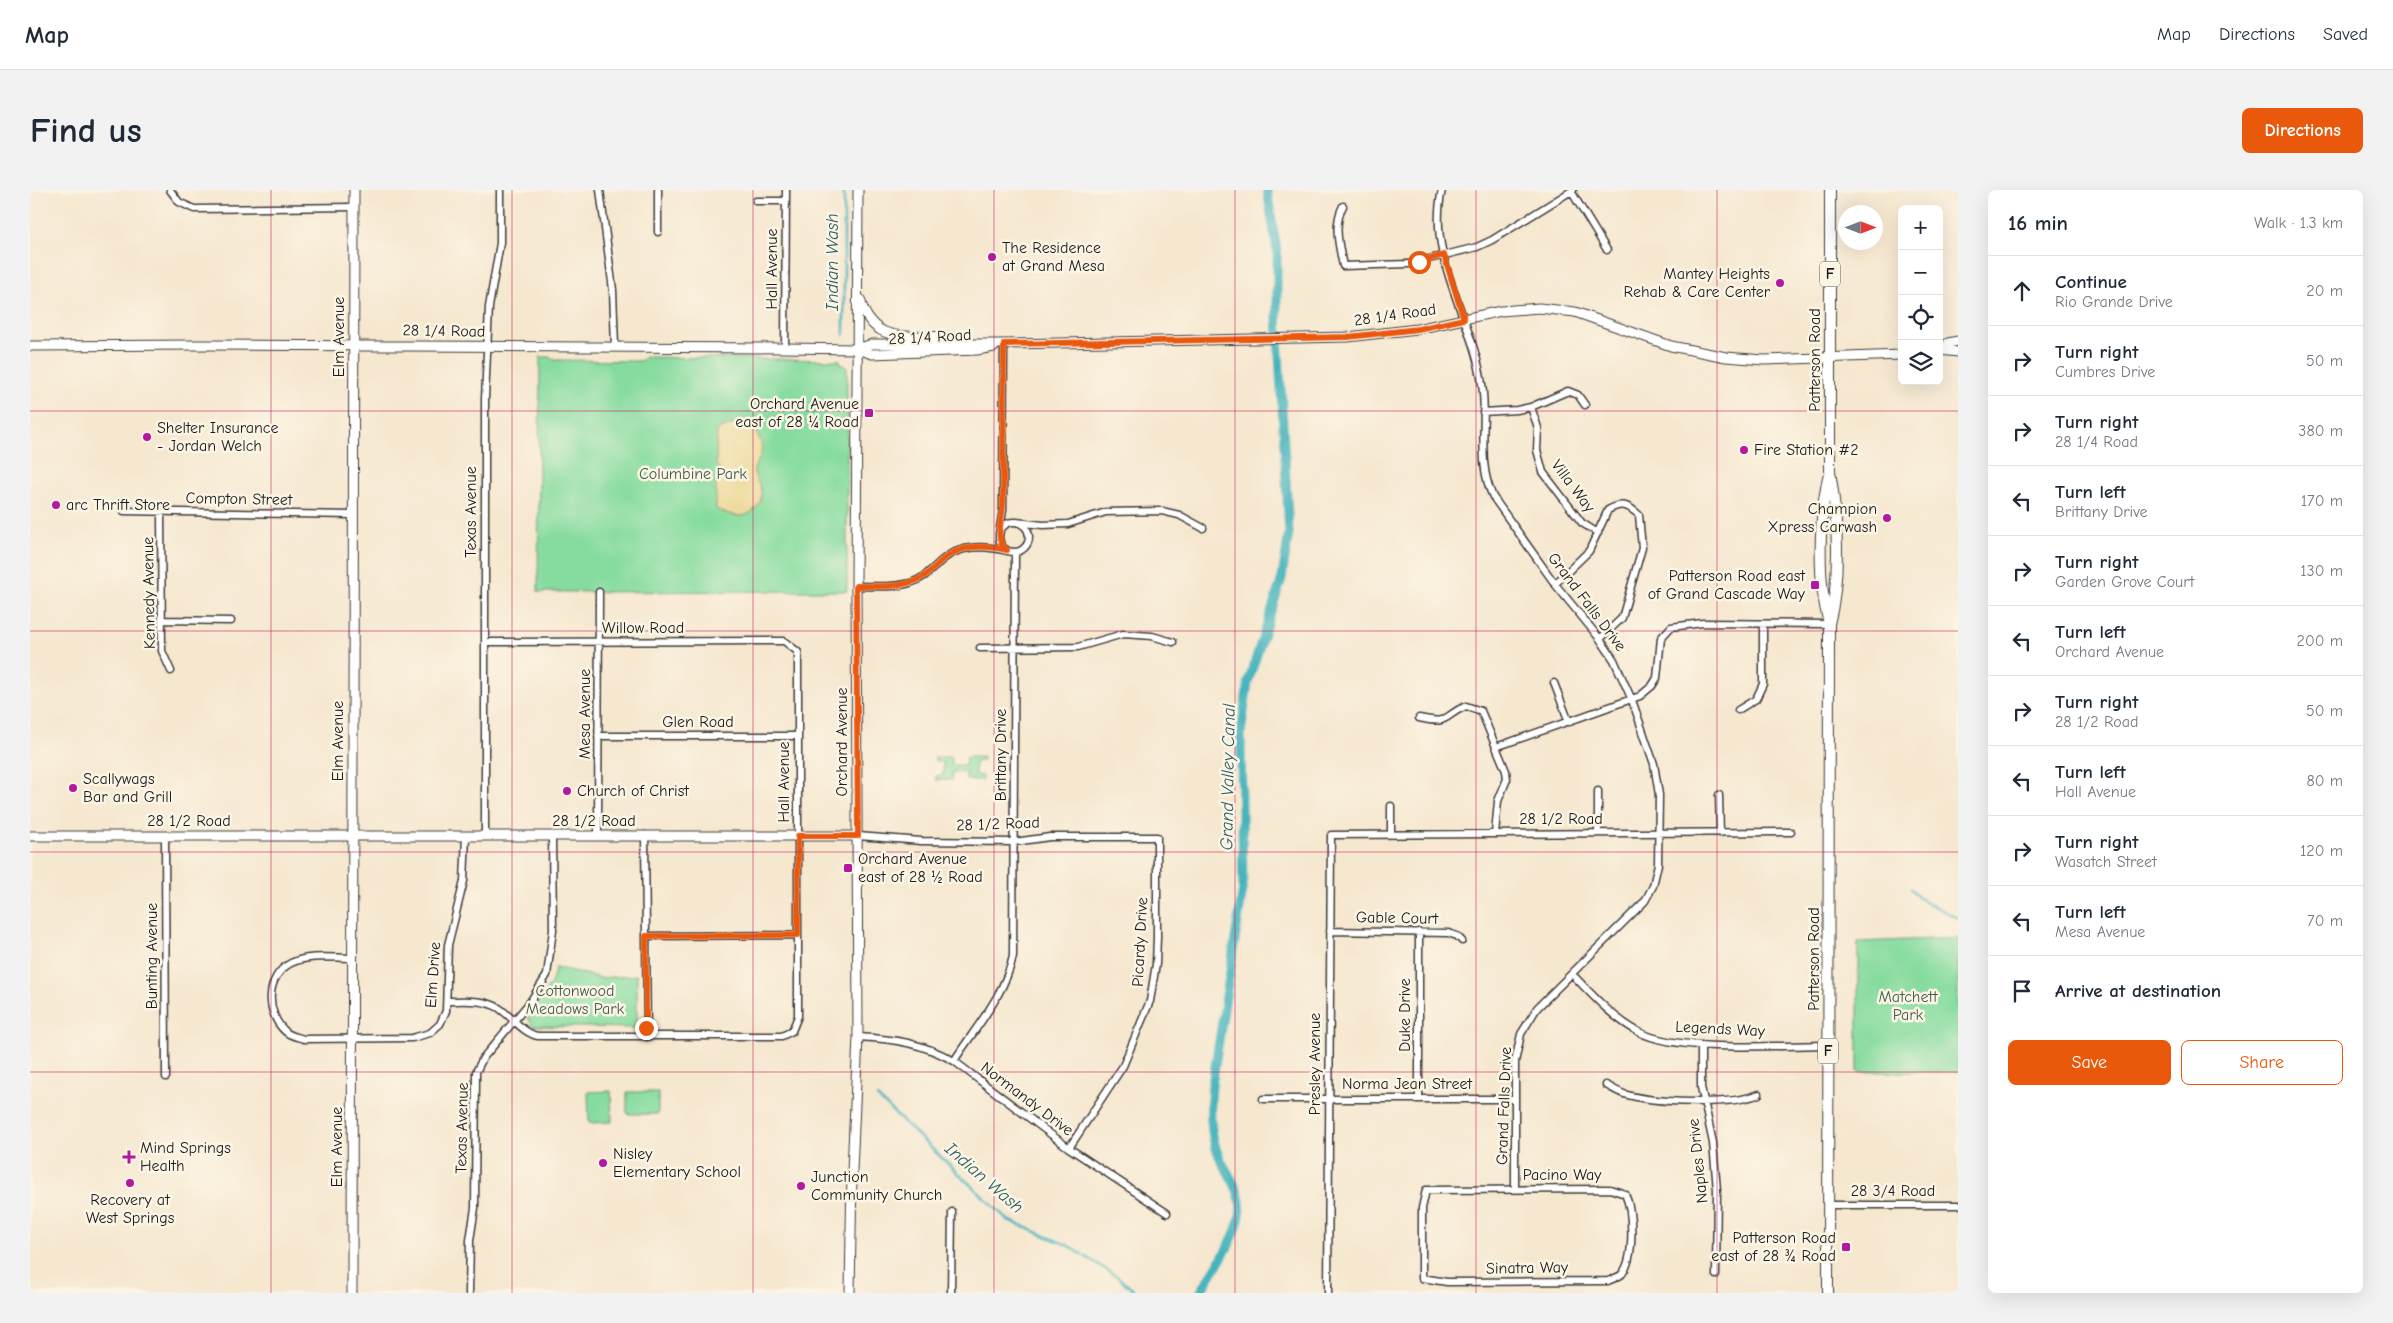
<!DOCTYPE html>
<meta charset="utf-8">
<style>
body{margin:0;font-family:"Comic Neue",sans-serif;background:#f2f2f3;color:#1f2937}
.controls{position:absolute;right:15px;top:15px;display:grid;overflow:hidden;border-radius:8px;box-shadow:0 5px 20px #0002}
.controls button{width:45px;height:45px;display:grid;place-items:center;padding:0;border:0;border-bottom:1px solid #e0e1e3;background:#fff;color:#1f2937;font:25px sans-serif}
.compass{position:absolute;left:1808px;top:15px;width:45px;height:45px;border-radius:50%;background:#fff;box-shadow:0 5px 20px #0002;rotate:90deg}
.stop{position:absolute;width:15px;height:15px;margin:-11px;border:4px solid #ea580c;border-radius:50%;background:#fff}
.stop.end{background:#ea580c;border-color:#fff;box-shadow:0 1px 5px #0008}
.list{margin:0;padding:0;list-style:none}
h2{display:flex;justify-content:space-between;align-items:center;height:65px;margin:0;padding:0 20px;font-size:21px}
h2 small{font-size:16px;font-weight:400;color:#747a83}
.list li{display:grid;grid-template-columns:32px 1fr auto;gap:15px;align-items:center;box-sizing:border-box;height:70px;padding:0 20px;border-top:1px solid #e0e1e3}
.list b{display:block;font-size:19px;white-space:nowrap}
.list p{margin:0;font-size:16px;white-space:nowrap;color:#747a83}
.list em{font-size:16px;font-style:normal;color:#747a83}
.actions{display:flex;gap:10px;padding:15px 20px}
.actions a{flex:1;padding:11px 0;border:1px solid #ea580c;border-radius:8px;text-align:center;font-size:18px;color:#ea580c}
.actions .main{background:#ea580c;color:#fff}
.icon{flex:none;width:28px;height:28px;fill:none;stroke:currentColor;stroke-width:2;stroke-linecap:round;stroke-linejoin:round}
.map{position:relative;flex:none;width:1928px;height:1103px;overflow:hidden;border-radius:8px}
header{display:flex;align-items:center;gap:30px;box-sizing:border-box;height:70px;padding:0 25px;background:#fff;border-bottom:1px solid #e0e1e3}
header strong{font-size:24px}
nav{display:flex;gap:28px;margin-inline-start:auto;font-size:18px}
.intro{display:flex;align-items:center;justify-content:space-between;box-sizing:border-box;height:120px;padding:0 30px}
h1{margin:0;font-size:35px}
.button{padding:12px 22px;border-radius:8px;background:#ea580c;color:#fff;font-size:18px;font-weight:700}
main{display:flex;gap:30px;padding:0 30px}
aside{flex:1;background:#fff;border-radius:8px;box-shadow:0 5px 20px #0002}
.map>svg:first-child{display:block}
.green{fill:#86dc9f;stroke:#517c5e}
.sand{fill:#eeda9e;stroke:#857b5d}
.lines{fill:none;stroke-linecap:round;stroke-linejoin:round}
.stream{stroke:#44b4bd;stroke-width:2.5}
.canal{stroke:#44b4bd;stroke-width:9}
.street-casing{stroke:#3d3a37;stroke-width:9}
.secondary-casing{stroke:#3d3a37;stroke-width:11}
.primary-casing{stroke:#3d3a37;stroke-width:12}
.street{stroke:#fff;stroke-width:6}
.secondary{stroke:#fff;stroke-width:9}
.primary{stroke:#fff;stroke-width:10}
.route{stroke:#ea580c;stroke-width:6}
.grid{fill:none;stroke:#c2185b;stroke-width:1;stroke-opacity:0.55}
.poi-dot{fill:#b5179e;stroke:#fcf5e5;stroke-width:2}
.labels{text-anchor:middle;dominant-baseline:central;stroke-width:5;stroke-linejoin:round;paint-order:stroke}
.shield{fill:#fcf5e5;stroke:#5f5d58;stroke-width:1}
.shield-label{font-size:15px;font-weight:bold;fill:#1c1c1c}
.poi-label{font-size:16px;fill:#1c1c1c;stroke:#fcf5e5;text-anchor:start}
.street-label{font-size:16px;fill:#1c1c1c;stroke:#fcf5e5}
.park-label{font-size:16px;fill:#415f4a;stroke:#fcf5e5}
.water-label{font-size:18px;font-style:italic;fill:#2e6064;stroke:#fcf5e5}
</style>
<header>
<strong>Map</strong>
<nav><a>Map</a><a>Directions</a><a>Saved</a></nav>
</header>
<div class="intro"><h1>Find us</h1><a class="button">Directions</a></div>
<main>
<div class="map">
<svg width="1928" height="1103" viewBox="0 0 1928 1103">
<rect width="100%" height="100%" fill="#fcf5e5"/>
<filter id="ink" filterUnits="userSpaceOnUse"><feTurbulence type="fractalNoise" baseFrequency=".02" numOctaves="2"/><feDisplacementMap in="SourceGraphic" scale="10" xChannelSelector="R" yChannelSelector="G"/><feConvolveMatrix kernelMatrix="1 2 1 2 8 2 1 2 1" color-interpolation-filters="sRGB"/></filter>
<filter id="wash" filterUnits="userSpaceOnUse"><feTurbulence type="fractalNoise" baseFrequency=".0096" numOctaves="4" result="noise"/><feDisplacementMap in="SourceGraphic" scale="20" xChannelSelector="R" yChannelSelector="G"/><feGaussianBlur stdDeviation="1.12" result="paint"/><feColorMatrix in="noise" values="0 0 0 0 0 0 0 0 0 0 0 0 0 0 0 0 0 1.4 0 .05"/><feComposite in="paint" operator="in"/></filter>
<g filter="url(#wash)">
<rect width="100%" height="100%" fill="#f6e7cf"/>
<!-- green -->
<path class="green" d="M 510,167 L 519,167 L 524,170 L 610,171 L 615,167 L 810,170 L 810,173 L 817,177 L 817,401 L 508,402 Z
M 905,567 L 922,567 L 922,575 L 936,575 L 936,567 L 953,567 L 953,571 L 945,572 L 945,585 L 952,586 L 952,590 L 936,590 L 936,582 L 922,582 L 922,590 L 906,590 L 906,586 L 913,585 L 913,572 L 905,571 Z
M 1928,748 L 1928,882 L 1828,882 L 1828,752 Z
M 526,777 L 571,788 L 607,785 L 607,834 L 604,838 L 503,836 L 498,828 L 521,793 Z
M 581,901 L 582,932 L 559,933 L 558,902 Z
M 597,902 L 628,902 L 628,924 L 597,924 Z"/>
<!-- sand -->
<path class="sand" d="M 704,234 C 721,234 737,248 730,267 C 727,273 723,277 724,284 C 726,290 731,295 731,302 C 732,308 730,312 727,316 C 716,332 701,325 686,319 L 686,285 L 690,280 L 686,274 L 687,240 Z"/>
<g class="lines">
<!-- stream -->
<path class="stream" d="M 814,145 L 814,0
M 1881,699 L 1892,710 L 1928,728
M 847,907 L 978,1030 L 1037,1055 L 1088,1087 L 1107,1103"/>
<!-- canal -->
<path class="canal" d="M 1170,1103 C 1183,1081 1206,1050 1210,1025 C 1214,1002 1198,986 1189,966 C 1179,943 1180,919 1182,895 L 1213,699 L 1211,544 L 1218,492 L 1252,388 L 1259,343 L 1247,128 L 1247,61 L 1237,0"/>
</g>
</g>
<g filter="url(#ink)">
<g class="lines">
<!-- street casing -->
<g class="street-casing">
<path id="street" d="M 140,0 L 149,12 L 164,19 L 324,17
M 570,0 L 583,100 L 585,157
M 628,0 L 628,42
M 1412,0 C 1396,68 1443,129 1452,194 C 1458,232 1446,271 1463,307 L 1525,394 L 1570,449 L 1584,470 L 1602,510 L 1624,574 L 1629,605 L 1628,674 L 1623,696 L 1615,711 L 1507,818 L 1491,844 L 1485,872 L 1485,999
M 1541,1 L 1577,60
M 726,11 L 756,11
M 1313,16 C 1303,35 1309,55 1313,76 L 1379,74 L 1447,57 L 1462,50 L 1543,0
M 755,158 L 756,0
M 1501,217 L 1508,238 L 1507,260 L 1513,282 L 1552,333 L 1568,343
M 1453,222 L 1487,220 L 1501,217 L 1538,201 L 1548,205 L 1555,215
M 94,321 L 323,325
M 131,322 L 132,461 L 141,481
M969 347a15 15 0 1 1 30 0a15 15 0 1 1-30 0Z
M 986,332 L 1013,335 L 1038,334 L 1076,322 L 1132,321 L 1149,325 L 1173,338
M 969,344 L 973,320 L 974,154
M 1525,394 L 1559,361 L 1578,320 C 1592,312 1598,315 1609,325 L 1612,358 L 1592,428 L 1570,449
M 826,396 C 843,396 864,398 880,393 C 894,389 901,380 911,371 C 930,354 954,355 977,361
M 132,430 L 201,431
M 950,458 L 1048,457 L 1093,444 L 1122,446 L 1143,452
M 1524,493 L 1539,532
M 1708,520 L 1726,509 L 1733,494 L 1733,435
M 1389,528 C 1421,535 1412,526 1436,516 L 1451,521 L 1476,581 L 1477,589 L 1468,611 L 1465,644
M 568,546 L 768,546
M 1466,557 L 1610,506 L 1622,496 L 1627,488 L 1631,448 L 1641,437 L 1673,433 L 1799,434
M 1568,601 L 1568,643
M 1689,605 L 1690,643
M 1361,616 L 1361,644
M 615,645 L 617,847
M 135,646 L 136,887
M 455,646 L 455,209 L 459,117 L 470,53 L 470,0
M 568,646 L 569,402
M 828,646 L 891,651 L 984,652 L 1020,647 L 1127,647 L 1127,747 L 1126,774 L 1120,811 L 1093,876 L 1039,958
M 1300,741 L 1418,743 L 1427,746 L 1432,751
M 1389,742 L 1389,908
M 616,746 L 768,745
M 322,768 C 303,768 279,764 261,773 C 235,786 235,824 256,842 C 260,846 268,847 274,849 L 382,848 L 400,843 L 410,834 L 416,821 L 418,755 L 434,691 L 436,646
M 1543,785 C 1562,805 1584,829 1609,842 C 1649,863 1751,855 1798,855
M 418,811 C 435,811 454,809 469,818 C 481,826 494,844 508,846 L 752,846 L 762,841 L 768,826 L 768,462 L 754,451 L 455,452
M 828,847 C 864,849 893,853 924,871 L 1039,958 L 1137,1023
M 1671,855 L 1671,897 L 1683,953 L 1687,1000 L 1686,1085
M 924,871 C 945,838 975,805 983,766 L 985,362
M 1576,895 C 1582,898 1588,902 1594,904 C 1623,913 1702,916 1729,904
M 1233,909 L 1485,909
M 1580,999 L 1595,1004 C 1603,1021 1605,1068 1592,1084 C 1589,1087 1582,1089 1578,1091 L 1417,1092 L 1392,1088 L 1392,1018 L 1396,1000 Z
M 1798,1015 L 1928,1015
M 439,1103 L 440,1050 L 445,1018 L 446,882 L 453,868 L 500,812 L 517,785 L 523,740 L 522,646
M 921,1103 L 922,1022
M 1298,1103 L 1301,645 L 1761,642"/>
</g>
<!-- secondary casing -->
<g class="secondary-casing">
<path id="secondary" d="M 830,109 C 844,163 888,139 930,149
M 0,156 L 169,155 L 755,158 L 828,159 L 842,164 L 947,160 L 964,157
M 828,159 L 842,154 L 974,154 L 1318,147 L 1387,139 L 1471,121 L 1509,118 L 1545,122 L 1641,156 L 1696,167 L 1734,170 L 1872,165
M 1915,159 L 1918,153 L 1928,151
M 1909,160 L 1928,162
M 0,646 L 828,646
M 322,1103 L 324,0
M 820,1103 L 822,981 L 828,847 L 826,396 L 828,0"/>
</g>
<!-- primary casing -->
<g class="primary-casing">
<path id="primary" d="M 1798,287 C 1789,330 1787,391 1799,433
M 1798,1103 L 1799,434 C 1811,387 1808,329 1800,281 L 1800,0"/>
</g>
<!-- street -->
<use href="#street" class="street"/>
<!-- secondary -->
<use href="#secondary" class="secondary"/>
<!-- primary -->
<use href="#primary" class="primary"/>
</g>
</g>
<g class="lines" filter="url(#ink)">
<!-- route -->
<path class="route" d="M 616,838 L 616,746 L 768,745 L 768,646 L 828,646 L 826,396 C 846,396 869,398 887,390 C 897,386 904,378 911,371 C 930,354 954,355 977,360 C 963,351 973,328 973,313 C 973,260 974,207 974,154 L 1318,147 L 1388,139 L 1434,129 L 1414,65 L 1389,72"/>
</g>
<!-- grid -->
<path class="grid" d="M 241,0 L 241,1103M 482,0 L 482,1103M 723,0 L 723,1103M 964,0 L 964,1103M 1205,0 L 1205,1103M 1446,0 L 1446,1103M 1687,0 L 1687,1103M 0,221 L 1928,221M 0,441 L 1928,441M 0,662 L 1928,662M 0,882 L 1928,882"/>
<!-- markers -->
<g class="poi-dot">
<circle cx="962" cy="67" r="5"/>
<circle cx="1750" cy="93" r="5"/>
<rect x="834" y="218" width="10" height="10" rx="2.5"/>
<circle cx="117" cy="247" r="5"/>
<circle cx="1714" cy="260" r="5"/>
<circle cx="26" cy="315" r="5"/>
<circle cx="1857" cy="328" r="5"/>
<rect x="1780" y="390" width="10" height="10" rx="2.5"/>
<circle cx="43" cy="598" r="5"/>
<circle cx="537" cy="601" r="5"/>
<rect x="813" y="673" width="10" height="10" rx="2.5"/>
<path d="M96.5 959.5h5v5h5v5h-5v5h-5v-5h-5v-5h5z"/>
<circle cx="573" cy="973" r="5"/>
<circle cx="100" cy="993" r="5"/>
<circle cx="771" cy="996" r="5"/>
<rect x="1811" y="1052" width="10" height="10" rx="2.5"/>
</g>
<g class="labels">
<!-- shield labels -->
<g class="shield">
<rect x="1790" y="71.5" width="20" height="25" rx="4"/>
<rect x="1788" y="848.5" width="20" height="25" rx="4"/>
</g>
<g class="shield-label">
<text x="1800" y="84">F</text>
<text x="1798" y="861">F</text>
</g>
<!-- poi labels -->
<g class="poi-label">
<text x="972" y="58">The Residence<tspan x="972" dy="18">at Grand Mesa</tspan></text>
<text x="1740" y="84" text-anchor="end">Mantey Heights<tspan x="1740" dy="18">Rehab &amp; Care Center</tspan></text>
<text x="829" y="214" text-anchor="end">Orchard Avenue<tspan x="829" dy="18">east of 28 ¼ Road</tspan></text>
<text x="127" y="238">Shelter Insurance<tspan x="127" dy="18">- Jordan Welch</tspan></text>
<text x="1724" y="260">Fire Station #2</text>
<text x="36" y="315">arc Thrift Store</text>
<text x="1847" y="319" text-anchor="end">Champion<tspan x="1847" dy="18">Xpress Carwash</tspan></text>
<text x="1775" y="386" text-anchor="end">Patterson Road east<tspan x="1775" dy="18">of Grand Cascade Way</tspan></text>
<text x="53" y="589">Scallywags<tspan x="53" dy="18">Bar and Grill</tspan></text>
<text x="547" y="601">Church of Christ</text>
<text x="828" y="669">Orchard Avenue<tspan x="828" dy="18">east of 28 ½ Road</tspan></text>
<text x="110" y="958">Mind Springs<tspan x="110" dy="18">Health</tspan></text>
<text x="583" y="964">Nisley<tspan x="583" dy="18">Elementary School</tspan></text>
<text x="781" y="987">Junction<tspan x="781" dy="18">Community Church</tspan></text>
<text x="100" y="1010" text-anchor="middle">Recovery at<tspan x="100" dy="18">West Springs</tspan></text>
<text x="1806" y="1048" text-anchor="end">Patterson Road<tspan x="1806" dy="18">east of 28 ¾ Road</tspan></text>
</g>
<!-- street labels -->
<g class="street-label">
<text transform="translate(742 79) rotate(-90)">Hall Avenue</text>
<text transform="translate(1365 125) rotate(-8)">28 1/4 Road</text>
<text transform="translate(414 141) rotate(1)">28 1/4 Road</text>
<text transform="translate(309 147) rotate(-90)">Elm Avenue</text>
<text transform="translate(900 147) rotate(-3)">28 1/4 Road</text>
<text transform="translate(1785 170) rotate(-90)">Patterson Road</text>
<text transform="translate(1543 296) rotate(53)">Villa Way</text>
<text transform="translate(209 309) rotate(1)">Compton Street</text>
<text transform="translate(441 322) rotate(-90)">Texas Avenue</text>
<text transform="translate(119 403) rotate(-91)">Kennedy Avenue</text>
<text transform="translate(1557 412) rotate(53)">Grand Falls Drive</text>
<text x="613" y="438">Willow Road</text>
<text transform="translate(555 524) rotate(-90)">Mesa Avenue</text>
<text x="668" y="532">Glen Road</text>
<text transform="translate(308 551) rotate(-90)">Elm Avenue</text>
<text transform="translate(812 552) rotate(-90)">Orchard Avenue</text>
<text transform="translate(971 565) rotate(-90)">Brittany Drive</text>
<text transform="translate(754 592) rotate(-90)">Hall Avenue</text>
<text x="1531" y="629">28 1/2 Road</text>
<text x="159" y="631">28 1/2 Road</text>
<text x="564" y="631">28 1/2 Road</text>
<text transform="translate(968 634) rotate(-2)">28 1/2 Road</text>
<text transform="translate(1367 728) rotate(1)">Gable Court</text>
<text transform="translate(1110 752) rotate(-87)">Picardy Drive</text>
<text transform="translate(122 766) rotate(-90)">Bunting Avenue</text>
<text transform="translate(1784 769) rotate(-90)">Patterson Road</text>
<text transform="translate(403 785) rotate(-86)">Elm Drive</text>
<text transform="translate(1375 825) rotate(-90)">Duke Drive</text>
<text transform="translate(1690 839) rotate(3)">Legends Way</text>
<text transform="translate(1285 874) rotate(-90)">Presley Avenue</text>
<text x="1377" y="894">Norma Jean Street</text>
<text transform="translate(997 909) rotate(37)">Normandy Drive</text>
<text transform="translate(1474 916) rotate(-88)">Grand Falls Drive</text>
<text transform="translate(432 938) rotate(-89)">Texas Avenue</text>
<text transform="translate(307 957) rotate(-90)">Elm Avenue</text>
<text transform="translate(1668 971) rotate(-96)">Naples Drive</text>
<text x="1532" y="985">Pacino Way</text>
<text x="1863" y="1001">28 3/4 Road</text>
<text transform="translate(1497 1078) rotate(-1)">Sinatra Way</text>
</g>
<!-- park labels -->
<g class="park-label">
<text x="663" y="284">Columbine Park</text>
<text x="545" y="801">Cottonwood<tspan x="545" dy="18">Meadows Park</tspan></text>
<text x="1878" y="807">Matchett<tspan x="1878" dy="18">Park</tspan></text>
</g>
<!-- water labels -->
<g class="water-label">
<text transform="translate(802 72) rotate(-90)">Indian Wash</text>
<text transform="translate(1198 587) rotate(-89)">Grand Valley Canal</text>
<text transform="translate(954 988) rotate(41)">Indian Wash</text>
</g>
</g>
</svg>
<div class="controls">
<button>+</button>
<button>−</button>
<button><svg class="icon" aria-label="locate" viewBox="0 0 24 24"><circle cx="12" cy="12" r="6"/><path d="M12 2v4M12 18v4M2 12h4M18 12h4"/></svg></button>
<button><svg class="icon" aria-label="layers" viewBox="0 0 24 24"><path d="M12 4l9 5-9 5-9-5zM3 14l9 5 9-5"/></svg></button>
</div>
<svg class="compass" viewBox="-18 -18 36 36"><path d="M0-13l5 13h-10z" fill="#e53935"/><path d="M0 13l5-13h-10z" fill="#747a83"/></svg>
<div class="stop" style="left:1389px;top:72px"></div>
<div class="stop end" style="left:616px;top:838px"></div>
</div>
<aside>
<h2>16 min<small>Walk · 1.3 km</small></h2>
<ul class="list">
<li><svg class="icon" aria-label="ahead" viewBox="0 0 24 24"><path d="M12 20V5M6 11l6-6 6 6"/></svg><div><b>Continue</b><p>Rio Grande Drive</p></div><em>20 m</em></li>
<li><svg class="icon" aria-label="right" viewBox="0 0 24 24"><path d="M7 20v-9h11M14 6l5 5-5 5"/></svg><div><b>Turn right</b><p>Cumbres Drive</p></div><em>50 m</em></li>
<li><svg class="icon" aria-label="right" viewBox="0 0 24 24"><path d="M7 20v-9h11M14 6l5 5-5 5"/></svg><div><b>Turn right</b><p>28 1/4 Road</p></div><em>380 m</em></li>
<li><svg class="icon" aria-label="left" viewBox="0 0 24 24"><path d="M17 20v-9H6M10 6l-5 5 5 5"/></svg><div><b>Turn left</b><p>Brittany Drive</p></div><em>170 m</em></li>
<li><svg class="icon" aria-label="right" viewBox="0 0 24 24"><path d="M7 20v-9h11M14 6l5 5-5 5"/></svg><div><b>Turn right</b><p>Garden Grove Court</p></div><em>130 m</em></li>
<li><svg class="icon" aria-label="left" viewBox="0 0 24 24"><path d="M17 20v-9H6M10 6l-5 5 5 5"/></svg><div><b>Turn left</b><p>Orchard Avenue</p></div><em>200 m</em></li>
<li><svg class="icon" aria-label="right" viewBox="0 0 24 24"><path d="M7 20v-9h11M14 6l5 5-5 5"/></svg><div><b>Turn right</b><p>28 1/2 Road</p></div><em>50 m</em></li>
<li><svg class="icon" aria-label="left" viewBox="0 0 24 24"><path d="M17 20v-9H6M10 6l-5 5 5 5"/></svg><div><b>Turn left</b><p>Hall Avenue</p></div><em>80 m</em></li>
<li><svg class="icon" aria-label="right" viewBox="0 0 24 24"><path d="M7 20v-9h11M14 6l5 5-5 5"/></svg><div><b>Turn right</b><p>Wasatch Street</p></div><em>120 m</em></li>
<li><svg class="icon" aria-label="left" viewBox="0 0 24 24"><path d="M17 20v-9H6M10 6l-5 5 5 5"/></svg><div><b>Turn left</b><p>Mesa Avenue</p></div><em>70 m</em></li>
<li><svg class="icon" aria-label="arrive" viewBox="0 0 24 24"><path d="M6 21V4h12l-3 4 3 4H6"/></svg><div><b>Arrive at destination</b></div></li>
</ul>
<div class="actions"><a class="main">Save</a><a>Share</a></div>
</aside>
</main>
